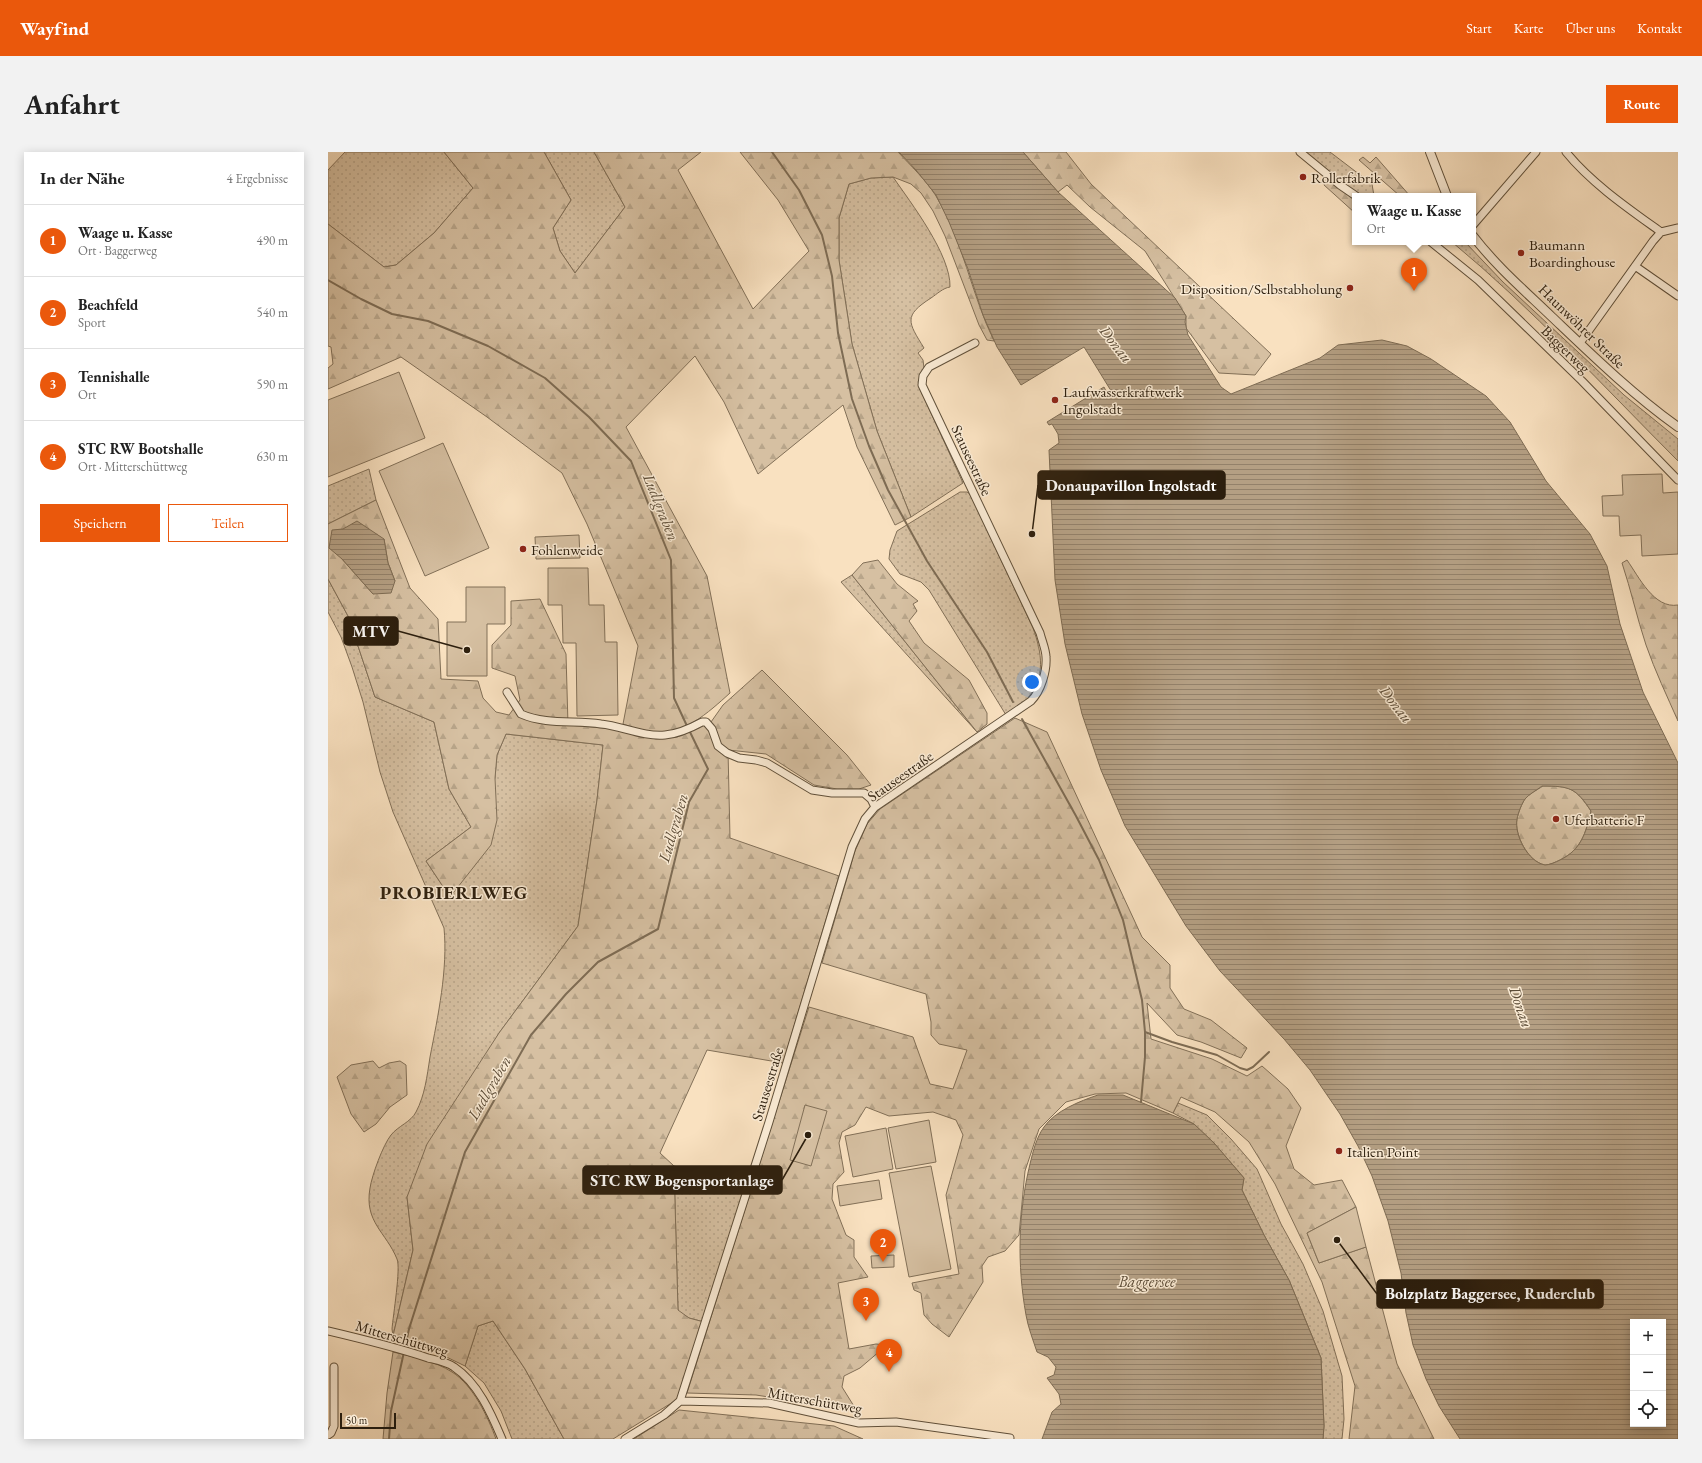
<!DOCTYPE html>
<html lang="de">
<meta charset="utf-8">
<style>
body{margin:0;font-family:"EB Garamond",serif;background:#f2f2f2;color:#222}
.controls{position:absolute;right:12px;bottom:12px;display:grid;overflow:hidden;border-radius:0px;box-shadow:0 2px 10px #0003}
.controls button{width:36px;height:36px;display:grid;place-items:center;padding:0;border:0;border-bottom:1px solid #e0e0e0;background:#fff;color:#222;font:20px sans-serif}
.scale{position:absolute;left:12px;bottom:10px;width:56px;box-sizing:border-box;padding-left:4px;border:2px solid #2d1f0e;border-top:0;font-size:11px;line-height:14px;white-space:nowrap;color:#2d1f0e;-webkit-text-stroke:3px #fbecd6;paint-order:stroke}
.you{position:absolute;left:704px;top:530px;width:14px;height:14px;margin:-10px;border:3px solid #fff;border-radius:50%;background:#1a73e8;box-shadow:0 0 0 6px #1a73e833}
.badge{display:grid;place-items:center;width:26px;height:26px;border-radius:50%;background:#ea580c;color:#fff;font-size:13px;font-weight:700}
.pin{position:absolute;translate:-50% -33px;filter:drop-shadow(0 1px 2px #0008)}
.pin::after{content:'';position:absolute;top:21px;width:14px;height:12px;background:inherit;clip-path:polygon(0 0,100% 0,50% 100%)}
.popup{position:absolute;left:1024px;top:41px;width:124px;height:52px;box-sizing:border-box;display:grid;place-content:center;border-radius:0px;background:#fff;filter:drop-shadow(0 1px 3px #0005);font-size:13px;white-space:nowrap;color:#767676}
.popup b{font-size:15px;color:#222}
.popup::after{content:'';position:absolute;left:50%;top:100%;margin-left:-8px;border:8px solid transparent;border-top-color:#fff}
.list{margin:0;padding:0;list-style:none}
h2{display:flex;justify-content:space-between;align-items:center;height:52px;margin:0;padding:0 16px;font-size:17px}
h2 small{font-size:13px;font-weight:400;color:#767676}
.list li{display:grid;grid-template-columns:26px 1fr auto;gap:12px;align-items:center;box-sizing:border-box;height:72px;padding:0 16px;border-top:1px solid #e0e0e0}
.list b{display:block;font-size:15px;white-space:nowrap}
.list p{margin:0;font-size:13px;white-space:nowrap;color:#767676}
.list em{font-size:13px;font-style:normal;color:#767676}
.actions{display:flex;gap:8px;padding:12px 16px}
.actions a{flex:1;padding:9px 0;border:1px solid #ea580c;border-radius:0px;text-align:center;font-size:14px;color:#ea580c}
.actions .main{background:#ea580c;color:#fff}
.icon{flex:none;width:22px;height:22px;fill:none;stroke:currentColor;stroke-width:2;stroke-linecap:round;stroke-linejoin:round}
.map{position:relative;flex:none;width:1350px;height:1287px;overflow:hidden;border-radius:0px}
header{display:flex;align-items:center;gap:24px;box-sizing:border-box;height:56px;padding:0 20px;background:#ea580c;color:#fff}
header strong{font-size:19px}
nav{display:flex;gap:22px;margin-inline-start:auto;font-size:14px}
.intro{display:flex;align-items:center;justify-content:space-between;box-sizing:border-box;height:96px;padding:0 24px}
h1{margin:0;font-size:28px}
.button{padding:10px 18px;border-radius:0px;background:#ea580c;color:#fff;font-size:14px;font-weight:700}
main{display:flex;gap:24px;padding:0 24px}
aside{flex:1;background:#fff;border-radius:0px;box-shadow:0 2px 10px #0003}
.map>svg:first-child{display:block}
.grass{fill:url(#grass-dots);stroke:#827058}
.forest{fill:url(#forest-firs);stroke:#827058;fill-rule:evenodd}
.pitch{fill:#d6c0a2;stroke:#827058}
.water{fill:url(#water-rules);stroke:#7e6c54;fill-rule:evenodd}
.lines{fill:none;stroke-linecap:round;stroke-linejoin:round}
.stream{stroke:#7e6c54;stroke-width:2}
.minor-casing{stroke:#60503a;stroke-width:9}
.tertiary-casing{stroke:#60503a;stroke-width:10}
.minor{stroke:#fbecd6;stroke-width:7}
.tertiary{stroke:#fbecd6;stroke-width:8}
.poi-dot{fill:#8f2418;stroke:#fbecd6;stroke-width:1.5}
.labels{text-anchor:middle;dominant-baseline:central;stroke-width:3;stroke-linejoin:round;paint-order:stroke}
.poi-label{font-size:15px;fill:#2d1f0e;stroke:#fbecd6;text-anchor:start}
.street-label{font-size:15px;fill:#2d1f0e;stroke:#fbecd6}
.water-label{font-size:16px;font-style:italic;fill:#5c4c37;stroke:#fbecd6}
.district-label{font-size:19px;font-weight:bold;letter-spacing:1px;fill:#2d1f0e;stroke:#fbecd6}
.leader{fill:none;stroke:#2d1f0e;stroke-width:1.5}
.callout-dot{fill:#2d1f0e;stroke:#fbecd6;stroke-width:1.5}
.callout{fill:#2d1f0e;stroke:#2d1f0e;stroke-width:1.5}
.callout-label{font-size:16px;text-anchor:middle;font-weight:bold;fill:#fff}
</style>
<header>
<strong>Wayfind</strong>
<nav><a>Start</a><a>Karte</a><a>Über uns</a><a>Kontakt</a></nav>
</header>
<div class="intro"><h1>Anfahrt</h1><a class="button">Route</a></div>
<main>
<aside>
<h2>In der Nähe<small>4 Ergebnisse</small></h2>
<ul class="list">
<li><span class="badge">1</span><div><b>Waage u. Kasse</b><p>Ort · Baggerweg</p></div><em>490 m</em></li>
<li><span class="badge">2</span><div><b>Beachfeld</b><p>Sport</p></div><em>540 m</em></li>
<li><span class="badge">3</span><div><b>Tennishalle</b><p>Ort</p></div><em>590 m</em></li>
<li><span class="badge">4</span><div><b>STC RW Bootshalle</b><p>Ort · Mitterschüttweg</p></div><em>630 m</em></li>
</ul>
<div class="actions"><a class="main">Speichern</a><a>Teilen</a></div>
</aside>
<div class="map">
<svg width="1350" height="1287" viewBox="0 0 1350 1287">
<defs>
<pattern id="grass-dots" width="8" height="8" patternUnits="userSpaceOnUse"><rect width="8" height="8" fill="#d6c0a2"/><path d="M2 2h.1M6 6h.1" fill="none" stroke="#b8a58a" stroke-width="1.8" stroke-linecap="round"/></pattern>
<pattern id="forest-firs" width="22" height="20" patternUnits="userSpaceOnUse"><rect width="22" height="20" fill="#d6c0a2"/><path d="M5 1l3.5 6h-7zM16 11l3.5 6h-7z" fill="#b8a58a"/></pattern>
<pattern id="water-rules" width="6" height="5" patternUnits="userSpaceOnUse"><rect width="6" height="5" fill="#b49f83"/><path d="M0 2.5h6" fill="none" stroke="#93816a"/></pattern>
</defs>
<rect width="100%" height="100%" fill="#f9e1c0"/>
<filter id="stains"><feTurbulence type="fractalNoise" baseFrequency=".005" numOctaves="4"/><feColorMatrix values="0 0 0 0 .2 0 0 0 0 .09 0 0 0 0 .02 0 0 0 .5 -.17"/></filter>
<radialGradient id="worn" r=".72"><stop offset=".6" stop-color="#630" stop-opacity="0"/><stop offset="1" stop-color="#630" stop-opacity=".3"/></radialGradient>
<!-- grass -->
<path class="grass" d="M 17,0 L 116,0 L 145,36 L 106,81 L 68,113 L 56,115 L 0,72 L 0,18 Z
M 216,0 L 266,0 L 297,55 L 247,121 L 232,99 L 225,76 L 243,48 Z
M 977,0 L 1002,0 L 1044,32 L 1046,44 L 1032,43 L 1013,30 Z
M 565,25 C 583,51 623,103 622,135 C 615,136 609,142 603,146 C 575,164 580,170 596,196 L 590,201 L 595,208 L 596,216 L 592,237 L 635,331 L 583,365 L 549,279 L 524,192 L 511,108 L 511,66 L 521,32 L 543,26 Z
M 1124,90 L 1137,90 L 1175,130 L 1296,243 L 1350,287 L 1350,309 C 1276,235 1205,157 1124,90 Z
M 41,317 L 48,348 L 0,372 L 0,334 Z
M 632,340 L 639,340 L 642,342 L 705,476 C 714,501 718,525 699,547 C 693,553 685,558 678,563 L 601,438 L 593,430 L 572,422 L 561,407 L 562,398 L 569,379 Z
M 524,423 L 649,580 L 513,430 Z
M 0,427 L 20,464 L 47,545 L 106,570 L 121,637 L 143,675 L 98,709 L 122,745 L 167,626 L 169,603 L 178,582 L 275,593 L 269,648 L 250,774 L 171,881 L 79,1045 L 85,1098 L 65,1184 L 64,1177 C 65,1164 73,1116 69,1107 C 58,1080 36,1070 42,1036 C 44,1023 55,993 63,983 C 70,974 83,970 88,960 C 97,943 99,924 102,905 C 110,864 120,817 116,776 L 65,660 L 52,620 L 35,550 L 24,515 L 13,485 L 0,460 Z
M 850,951 L 879,963 L 903,987 L 929,1017 L 953,1072 L 975,1112 L 995,1159 L 1014,1224 L 1016,1267 L 1014,1287 L 995,1287 L 996,1274 L 993,1206 L 961,1128 L 936,1083 L 914,1038 L 916,1026 L 886,991 L 866,972 L 845,961 Z
M 346,1014 L 418,1033 L 376,1170 L 361,1166 L 350,1159 Z
M 165,1169 L 197,1217 L 236,1287 L 184,1287 L 173,1259 L 156,1231 L 137,1214 L 150,1174 Z"/>
<!-- forest -->
<path class="forest" d="M 116,0 L 216,0 L 243,48 L 225,76 L 232,99 L 247,121 L 297,55 L 266,0 L 373,0 L 350,18 L 425,157 L 481,99 L 450,48 L 412,0 L 570,0 C 583,14 598,28 608,44 C 635,88 643,142 666,189 L 659,188 L 651,173 L 617,84 L 605,59 L 593,41 L 583,32 L 565,25 L 543,26 L 521,32 L 511,66 L 511,108 L 524,192 L 549,279 L 583,365 L 567,373 L 529,295 L 515,253 L 430,322 L 396,250 L 367,204 L 298,275 L 379,424 L 402,541 C 381,560 353,586 322,581 C 313,579 304,575 295,572 L 310,494 L 259,372 L 234,321 L 159,265 L 73,205 L 0,237 L 0,216 L 5,212 L 3,195 L 0,194 L 0,72 L 56,115 L 68,113 L 106,81 L 145,36 Z
M 695,0 L 738,0 L 763,32 L 943,202 L 927,223 L 891,221 L 858,176 L 858,164 L 817,99 L 762,55 L 739,33 L 730,40 Z
M 1035,5 L 1042,11 L 1048,5 L 1082,44 L 1072,44 L 1031,8 Z
M 999,27 L 1027,48 L 1027,61 L 996,33 Z
M 48,348 L 82,436 L 110,467 L 113,527 L 150,529 L 155,546 L 168,560 L 181,563 L 192,548 L 187,524 L 164,516 L 164,493 L 183,473 L 183,449 L 212,447 L 238,502 L 240,573 L 287,577 L 328,587 L 349,585 L 383,570 L 395,553 L 434,518 L 519,603 L 543,633 L 531,637 L 509,637 L 486,633 L 438,602 L 400,598 L 402,686 L 511,724 L 455,911 L 379,898 L 332,1001 L 346,1014 L 350,1158 L 361,1166 L 376,1170 L 350,1247 L 285,1287 L 236,1287 L 197,1217 L 165,1169 L 150,1174 L 137,1214 L 102,1197 L 65,1184 L 85,1098 L 79,1045 L 99,992 L 171,881 L 250,774 L 269,648 L 275,593 L 178,582 L 169,603 L 167,626 L 169,668 L 163,693 L 122,745 L 98,709 L 143,675 L 121,637 L 106,570 L 47,545 L 20,464 L 0,427 L 0,372 ZM 56,387 L 60,411 L 67,429 L 45,442 L 14,407 Z
M 550,408 L 569,432 L 590,449 L 585,452 L 589,459 L 581,469 L 596,491 L 641,528 L 659,561 L 659,572 L 649,580 L 524,423 L 535,411 Z
M 1299,408 C 1311,425 1326,457 1350,453 L 1350,569 C 1339,544 1327,519 1318,493 C 1309,466 1303,438 1294,411 Z
M 687,566 L 719,580 L 814,785 L 842,813 L 842,836 L 856,857 L 883,868 L 919,896 L 913,906 L 873,890 L 849,883 L 819,851 L 823,887 L 884,907 L 919,924 L 934,914 L 960,937 L 973,956 L 958,994 L 966,1017 L 986,1033 L 1014,1028 L 1028,1055 L 979,1081 L 991,1111 L 1038,1095 L 1069,1212 L 1106,1287 L 1021,1287 L 1027,1234 L 994,1130 L 947,1032 L 921,990 L 887,960 L 853,945 L 845,961 L 798,941 L 767,942 L 738,950 L 711,977 L 697,1019 L 691,1083 L 677,1099 L 660,1105 L 654,1114 L 655,1130 L 621,1185 L 604,1172 L 596,1163 L 593,1141 L 586,1138 L 584,1131 L 631,1122 L 618,1043 L 635,983 L 628,968 L 605,960 L 561,964 L 538,955 L 527,973 L 514,980 L 511,991 L 516,1020 L 505,1032 L 504,1047 L 518,1083 L 526,1088 L 526,1105 L 540,1125 L 510,1131 L 521,1197 L 548,1192 L 559,1193 L 532,1216 L 516,1224 L 514,1235 L 529,1259 L 428,1243 L 359,1241 L 481,855 L 585,885 L 602,932 L 625,937 L 639,898 L 611,892 L 603,883 L 603,870 L 598,842 L 494,811 L 527,699 L 539,672 L 552,657 Z
M 1215,634 C 1243,634 1247,636 1263,659 C 1258,681 1253,698 1232,708 C 1228,710 1221,713 1217,713 C 1200,710 1186,682 1189,667 C 1190,661 1194,651 1197,647 C 1201,642 1209,638 1215,634 Z
M 45,909 L 51,916 L 61,911 L 72,909 L 78,913 L 79,943 L 62,955 L 48,972 L 36,980 L 23,962 L 9,925 L 23,913 Z
M 65,1200 C 85,1205 107,1209 124,1220 C 145,1233 160,1265 168,1287 L 55,1287 L 59,1241 Z
M 351,1258 L 506,1274 L 535,1287 L 306,1287 Z"/>
<!-- pitch -->
<path class="pitch" d="M 71,220 L 97,286 L 0,325 L 0,248 Z
M 115,291 L 161,396 L 97,424 L 51,319 Z
M 1334,322 L 1335,341 L 1350,340 L 1350,402 L 1314,404 L 1313,383 L 1292,384 L 1291,364 L 1275,364 L 1274,344 L 1295,343 L 1294,323 Z
M 251,383 L 252,406 L 208,407 L 207,385 Z
M 220,416 L 260,416 L 261,453 L 276,453 L 277,490 L 289,490 L 290,563 L 249,564 L 248,491 L 235,491 L 234,453 L 220,453 Z
M 138,435 L 177,435 L 177,472 L 159,472 L 159,524 L 119,524 L 119,470 L 138,470 Z
M 477,953 L 499,959 L 483,1014 L 462,1008 Z
M 601,968 L 608,1010 L 568,1017 L 560,976 Z
M 558,976 L 565,1017 L 525,1025 L 517,984 Z
M 603,1014 L 623,1117 L 581,1125 L 561,1021 Z
M 551,1028 L 554,1047 L 512,1054 L 509,1034 Z
M 1028,1055 L 1038,1095 L 991,1111 L 979,1081 Z
M 566,1103 L 566,1115 L 544,1116 L 543,1104 Z"/>
<!-- water -->
<path class="water" d="M 571,0 L 695,0 L 730,40 L 847,146 L 858,164 L 857,170 L 860,183 L 893,235 L 903,242 L 992,206 L 1010,193 L 1054,188 L 1079,194 L 1103,207 L 1158,244 L 1182,270 L 1218,329 L 1262,382 L 1279,414 L 1292,472 L 1315,540 L 1350,611 L 1350,1287 L 1132,1287 L 1111,1254 L 1098,1227 L 1085,1193 L 1078,1161 L 1073,1121 L 1060,1069 L 1044,1024 L 1030,994 L 1012,962 L 982,918 L 956,887 L 892,819 L 858,774 L 797,674 L 773,618 L 754,562 L 737,492 L 727,428 L 721,298 L 731,291 L 730,282 L 724,272 L 721,273 L 719,270 L 776,235 L 781,245 L 785,242 L 756,195 L 693,233 L 669,195 L 655,163 L 640,117 L 621,70 L 608,43 L 588,18 ZM 1214,634 C 1242,634 1248,636 1263,659 C 1258,681 1253,698 1232,708 C 1228,710 1222,713 1217,713 C 1200,710 1186,683 1189,667 C 1190,661 1194,651 1197,647 C 1201,642 1209,638 1214,634 ZM 1305,1170 L 1335,1170 L 1335,1272 L 1305,1272 Z
M 29,369 L 56,387 L 60,411 L 67,429 L 63,441 L 45,442 L 14,407 L 1,396 L 4,378 L 15,377 Z
M 770,943 L 795,943 L 866,972 L 886,991 L 916,1026 L 914,1038 L 936,1083 L 961,1128 L 993,1206 L 996,1274 L 995,1287 L 714,1287 L 724,1260 L 733,1252 L 731,1242 L 719,1226 L 726,1223 L 728,1215 L 720,1205 L 709,1200 C 705,1188 700,1175 698,1163 C 689,1113 690,1061 702,1012 C 705,1000 708,986 716,975 C 727,959 752,949 770,943 Z"/>
<g class="lines">
<!-- stream -->
<path class="stream" d="M 444,0 L 471,38 L 494,83 L 504,124 L 510,181 L 524,247 L 541,294 L 560,338 L 599,409 L 659,500 L 685,550
M 0,128 L 33,147 L 64,162 L 100,169 L 160,194 L 217,226 L 261,265 L 303,309 L 343,408 L 346,546 L 359,574
M 694,567 L 748,664 L 771,708 L 795,768 L 814,848 L 817,880 L 817,905 L 813,950
M 817,880 L 844,890 L 889,903 L 912,916 L 919,918 L 925,915 L 941,900
M 61,1287 L 63,1259 L 81,1177 L 137,1000 L 203,883 L 238,842 L 270,810 L 330,777 L 361,650 L 380,617 L 361,578"/>
<!-- minor casing -->
<g class="minor-casing">
<path id="minor" d="M 972,0 L 1012,33 L 1028,44
M 1238,0 C 1263,31 1301,57 1333,80
M 1145,73 L 1208,0
M 1103,90 L 1150,128 L 1254,229 L 1350,328
M 1307,114 L 1350,144
M 1252,191 L 1325,89 L 1333,80 L 1350,76
M 179,540 L 193,562 C 218,573 247,568 273,572 C 294,574 315,585 337,583 C 350,582 363,576 374,570 L 378,570 L 384,577 L 390,594 L 399,601 L 411,606 L 428,608 L 439,611 L 484,638 L 504,641 L 536,641 L 543,647 L 547,655
M 0,1179 C 34,1187 67,1195 100,1206 C 108,1208 119,1210 126,1215 C 150,1231 163,1261 174,1287
M 352,1249 L 441,970 L 524,695 L 537,667 L 547,655 L 703,549 C 713,539 719,519 718,505 C 718,498 714,489 712,481 L 594,233 L 595,224 L 601,215 L 647,191
M 0,1283 L 3,1281 L 6,1274 L 6,1215
M 297,1287 L 336,1263 L 352,1249 L 441,1251 L 531,1271 L 568,1270 L 682,1286"/>
</g>
<!-- tertiary casing -->
<g class="tertiary-casing">
<path id="tertiary" d="M 1102,0 L 1119,44
M 1145,84 C 1168,114 1197,139 1224,165 C 1265,204 1304,242 1350,275"/>
</g>
<!-- minor -->
<use href="#minor" class="minor"/>
<!-- tertiary -->
<use href="#tertiary" class="tertiary"/>
</g>
<!-- markers -->
<g class="poi-dot">
<circle cx="975" cy="25" r="4"/>
<circle cx="1193" cy="101" r="4"/>
<circle cx="1022" cy="136" r="4"/>
<circle cx="727" cy="248" r="4"/>
<circle cx="195" cy="397" r="4"/>
<circle cx="1228" cy="667" r="4"/>
<circle cx="1011" cy="999" r="4"/>
</g>
<g class="labels">
<!-- poi labels -->
<g class="poi-label">
<text x="983" y="25">Rollerfabrik</text>
<text x="1201" y="92">Baumann<tspan x="1201" dy="17">Boardinghouse</tspan></text>
<text x="1014" y="136" text-anchor="end">Disposition/Selbstabholung</text>
<text x="735" y="239">Laufwasserkraftwerk<tspan x="735" dy="17">Ingolstadt</tspan></text>
<text x="203" y="397">Fohlenweide</text>
<text x="1236" y="667">Uferbatterie F</text>
<text x="1019" y="999">Italien Point</text>
</g>
<!-- street labels -->
<g class="street-label">
<text transform="translate(1254 174) rotate(44)">Haunwöhrer Straße</text>
<text transform="translate(1238 197) rotate(44)">Baggerweg</text>
<text transform="translate(644 308) rotate(65)">Stauseestraße</text>
<text transform="translate(572 624) rotate(-35)">Stauseestraße</text>
<text transform="translate(439 932) rotate(-73)">Stauseestraße</text>
<text transform="translate(74 1186) rotate(16)">Mitterschüttweg</text>
<text transform="translate(487 1248) rotate(10)">Mitterschüttweg</text>
</g>
<!-- water labels -->
<g class="water-label">
<text transform="translate(788 192) rotate(52)">Donau</text>
<text transform="translate(333 355) rotate(68)">Ludlgraben</text>
<text transform="translate(1068 552) rotate(52)">Donau</text>
<text transform="translate(345 676) rotate(-74)">Ludlgraben</text>
<text transform="translate(1193 855) rotate(71)">Donau</text>
<text transform="translate(161 936) rotate(-60)">Ludlgraben</text>
<text x="819" y="1129">Baggersee</text>
</g>
<!-- district labels -->
<g class="district-label">
<text x="126" y="740">PROBIERLWEG</text>
</g>
</g>
<!-- callouts -->
<path class="leader" d="M704 382L710 333M139 498L70 479M480 983L454 1028M1009 1088L1049 1142"/>
<g class="callout-dot">
<circle cx="704" cy="382" r="4"/>
<circle cx="139" cy="498" r="4"/>
<circle cx="480" cy="983" r="4"/>
<circle cx="1009" cy="1088" r="4"/>
</g>
<g class="callout">
<rect x="710" y="319" width="187" height="28" rx="4"/>
<rect x="16" y="465" width="54" height="28" rx="4"/>
<rect x="255" y="1014" width="199" height="28" rx="4"/>
<rect x="1049" y="1128" width="226" height="28" rx="4"/>
</g>
<g class="callout-label">
<text x="803" y="339">Donaupavillon Ingolstadt</text>
<text x="43" y="485">MTV</text>
<text x="354" y="1034">STC RW Bogensportanlage</text>
<text x="1162" y="1147">Bolzplatz Baggersee, Ruderclub</text>
</g>
<rect width="100%" height="100%" filter="url(#stains)"/>
<rect width="100%" height="100%" fill="url(#worn)"/>
</svg>
<div class="controls">
<button>+</button>
<button>−</button>
<button><svg class="icon" aria-label="locate" viewBox="0 0 24 24"><circle cx="12" cy="12" r="6"/><path d="M12 2v4M12 18v4M2 12h4M18 12h4"/></svg></button>
</div>
<div class="scale">50 m</div>
<div class="you"></div>
<div class="pin badge" style="left:1086px;top:139px">1</div>
<div class="popup"><b>Waage u. Kasse</b>Ort</div>
<div class="pin badge" style="left:555px;top:1110px">2</div>
<div class="pin badge" style="left:538px;top:1169px">3</div>
<div class="pin badge" style="left:561px;top:1220px">4</div>
</div>
</main>
